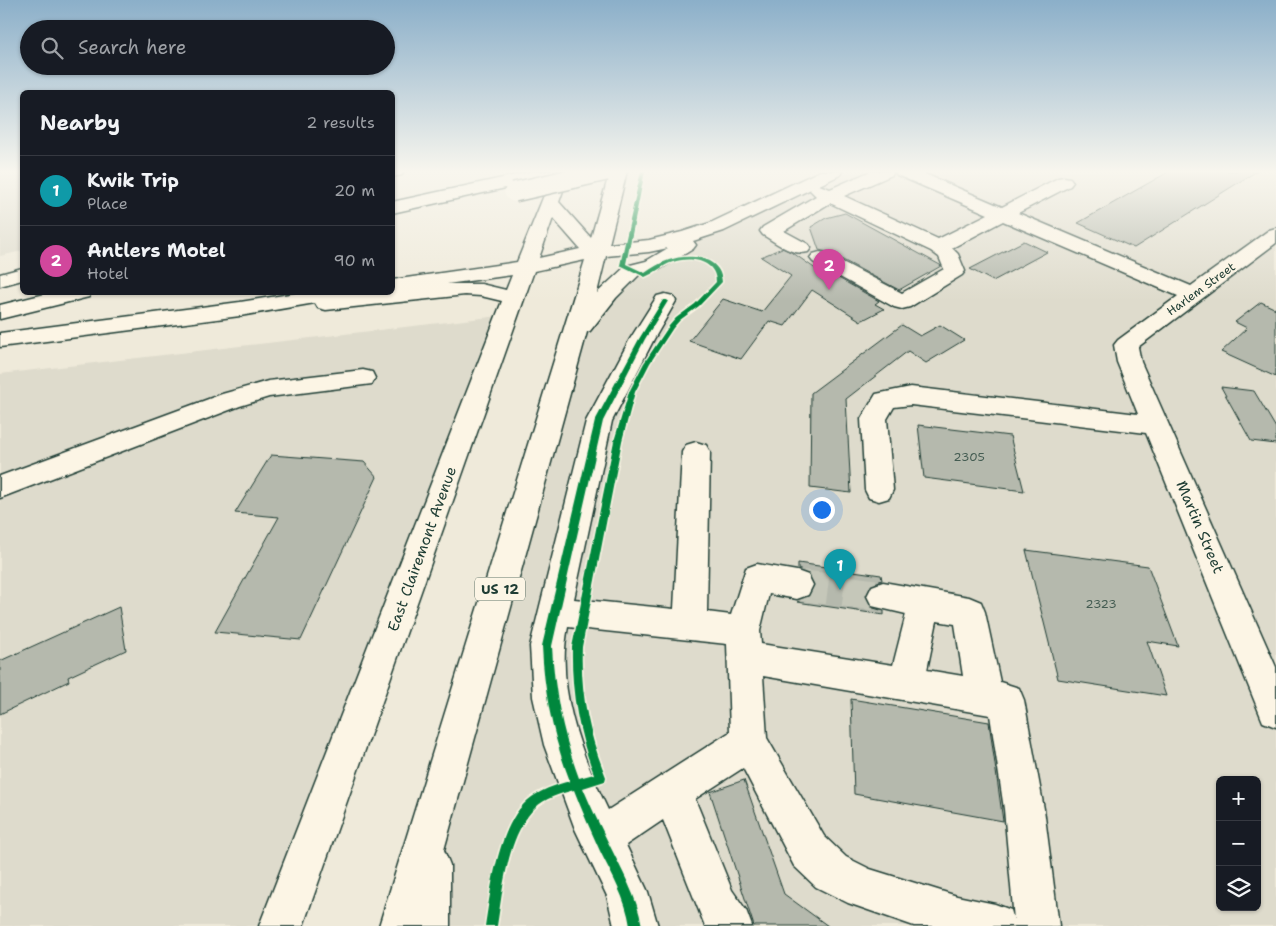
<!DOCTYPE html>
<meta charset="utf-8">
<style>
body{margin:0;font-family:"Shantell Sans",sans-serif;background:#242831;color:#f1f3f6}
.controls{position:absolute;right:15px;bottom:15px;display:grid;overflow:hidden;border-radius:8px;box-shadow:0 1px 4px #0004}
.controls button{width:45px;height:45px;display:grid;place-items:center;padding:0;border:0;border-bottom:1px solid #363941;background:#171b24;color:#f1f3f6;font:25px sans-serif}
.you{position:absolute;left:821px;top:509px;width:18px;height:18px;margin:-12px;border:4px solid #fff;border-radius:50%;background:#1a73e8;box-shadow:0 0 0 8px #1a73e833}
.badge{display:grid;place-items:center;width:32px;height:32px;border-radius:50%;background:#8c9099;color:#fff;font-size:16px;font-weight:700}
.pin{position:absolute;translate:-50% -41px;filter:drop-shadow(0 1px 2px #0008)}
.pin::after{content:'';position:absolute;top:26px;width:18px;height:15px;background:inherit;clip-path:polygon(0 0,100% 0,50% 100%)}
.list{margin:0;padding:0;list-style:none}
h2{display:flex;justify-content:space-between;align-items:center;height:65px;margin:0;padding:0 20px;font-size:21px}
h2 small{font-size:16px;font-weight:400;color:#9ea1a6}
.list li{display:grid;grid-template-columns:32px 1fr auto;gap:15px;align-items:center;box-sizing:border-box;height:70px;padding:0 20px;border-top:1px solid #363941}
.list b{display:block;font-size:19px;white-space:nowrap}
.list p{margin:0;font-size:16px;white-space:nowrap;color:#9ea1a6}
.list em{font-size:16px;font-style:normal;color:#9ea1a6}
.icon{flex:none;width:28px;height:28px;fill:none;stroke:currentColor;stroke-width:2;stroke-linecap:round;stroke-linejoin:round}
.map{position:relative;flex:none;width:1276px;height:926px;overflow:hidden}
.search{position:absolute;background:#171b24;box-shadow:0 1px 4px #0004;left:20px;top:20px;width:375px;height:55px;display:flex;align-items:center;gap:12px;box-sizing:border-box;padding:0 18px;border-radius:28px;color:#9ea1a6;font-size:19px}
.panel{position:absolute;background:#171b24;box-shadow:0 1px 4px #0004;left:20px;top:90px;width:375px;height:205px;border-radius:8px}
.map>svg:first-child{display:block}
.built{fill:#dedbcc;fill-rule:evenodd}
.building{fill:#b5b9ad;stroke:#1f3d34}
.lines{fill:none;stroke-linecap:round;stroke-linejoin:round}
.minor-tunnel{stroke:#c5c7b9;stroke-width:31;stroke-dasharray:31 16;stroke-linecap:butt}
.minor-casing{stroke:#1f3d34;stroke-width:3}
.major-casing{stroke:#1f3d34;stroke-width:3}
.minor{fill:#fcf5e5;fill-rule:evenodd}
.major{fill:#fcf5e5;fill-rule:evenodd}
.major-bridge-casing{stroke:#1f3d34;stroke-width:22;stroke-linecap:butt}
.major-bridge{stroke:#fcf5e5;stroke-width:19}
.cycleway-casing{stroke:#fcf5e5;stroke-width:3}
.cycleway{fill:#00873e;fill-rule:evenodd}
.labels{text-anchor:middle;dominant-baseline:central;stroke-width:4.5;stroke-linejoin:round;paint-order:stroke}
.far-street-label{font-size:12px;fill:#1f3d34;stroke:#fcf5e5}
.number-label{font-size:12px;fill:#445c52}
.shield{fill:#fcf5e5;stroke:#617469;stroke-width:1}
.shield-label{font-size:14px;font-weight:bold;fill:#1f3d34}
.street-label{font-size:15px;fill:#1f3d34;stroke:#fcf5e5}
</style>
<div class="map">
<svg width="1276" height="926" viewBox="0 0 1276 926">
<rect width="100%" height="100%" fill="#efeada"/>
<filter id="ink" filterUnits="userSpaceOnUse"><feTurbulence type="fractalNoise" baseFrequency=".02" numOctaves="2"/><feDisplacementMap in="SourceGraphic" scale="10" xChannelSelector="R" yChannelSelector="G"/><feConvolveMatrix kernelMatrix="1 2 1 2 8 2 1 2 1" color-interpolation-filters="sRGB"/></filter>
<g filter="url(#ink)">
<!-- built -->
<path class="built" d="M 0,171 L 22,171 L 22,251 L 0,256 Z
M 834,171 L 1276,171 L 1276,926 L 401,926 L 574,337 L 608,293 L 717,227 ZM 1220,780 L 1257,780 L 1257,907 L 1220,907 Z
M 508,315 L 281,926 L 0,926 L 0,374 Z"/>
<!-- building -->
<path class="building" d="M 1170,171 L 1257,171 L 1134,248 L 1078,223 Z
M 845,213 L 940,265 L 941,266 L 899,290 L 828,252 L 819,250 L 811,227 L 826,218 Z
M 1024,241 L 1047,252 L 993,281 L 970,269 Z
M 782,248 L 793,253 L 827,277 L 826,271 L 879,301 L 875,304 L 884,309 L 861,321 L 812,290 L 785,326 L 769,321 L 741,359 L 689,341 L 723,299 L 762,312 L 791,276 L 761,257 Z
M 1261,302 L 1276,309 L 1276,377 L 1221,352 L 1247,328 L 1235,322 Z
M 902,325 L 920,336 L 940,325 L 964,340 L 926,363 L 908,351 L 846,399 L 851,493 L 810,488 L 811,393 Z
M 1221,387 L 1254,391 L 1276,428 L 1276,444 L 1251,441 Z
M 918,425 L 1010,436 L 1024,491 L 924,478 Z
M 271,455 L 364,462 L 377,477 L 301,640 L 215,632 L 279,517 L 235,513 Z
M 1026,550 L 1148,566 L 1178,646 L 1147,641 L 1166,696 L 1058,679 Z
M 798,563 L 881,575 L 882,580 L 870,585 L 865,597 L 870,607 L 884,611 L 884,615 L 797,602 L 810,596 L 815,586 L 810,574 L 798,569 Z
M 119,607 L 126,650 L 68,677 L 69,681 L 0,714 L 0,661 Z
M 851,699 L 989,722 L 1003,821 L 854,794 Z
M 744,780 L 784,894 L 828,926 L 754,926 L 710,792 Z"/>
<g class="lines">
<!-- minor-tunnel -->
<path class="minor-tunnel" d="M 797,585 L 883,596"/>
<!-- minor casing -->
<g class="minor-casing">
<path id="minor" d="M 871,171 L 894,171 L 892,175 L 844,196 L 938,239 L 988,214 L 897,175 L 895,171 L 918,171 L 1002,207 L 1058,178 L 1064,177 L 1070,178 L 1073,182 L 1070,186 L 1018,213 L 1191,286 L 1269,230 L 1276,228 L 1276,243 L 1138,347 L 1141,362 L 1276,667 L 1276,727 L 1263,722 L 1146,433 L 911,405 L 894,407 L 887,419 L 893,490 L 889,498 L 879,501 L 869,498 L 865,490 L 861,419 L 876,394 L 911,387 L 1138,414 L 1117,362 L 1114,345 L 1118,340 L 1178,296 L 1003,221 L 952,248 L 958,254 L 965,271 L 962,275 L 910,307 L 902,309 L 894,307 L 813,262 L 810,258 L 813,254 L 820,252 L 827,254 L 902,293 L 944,269 L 939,257 L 931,251 L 830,203 L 784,231 L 808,244 L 811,248 L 808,252 C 792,256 777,243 763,235 L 760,231 L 763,227 L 816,196 L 810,190 L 813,186 L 819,185 L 830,189 Z
M 665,294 L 673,296 L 676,301 L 654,339 L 612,421 L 574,599 L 674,609 L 682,452 L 686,445 L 696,442 L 706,445 L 710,452 L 707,612 L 731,615 L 746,568 L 757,564 L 797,571 L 808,575 L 813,585 L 808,595 L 797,599 L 769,594 L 760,631 L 761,644 L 893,665 L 906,614 L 872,606 L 867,596 L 872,586 L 883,582 L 969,597 L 981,602 L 985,612 L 1000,682 L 1019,688 L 1024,700 L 1044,809 L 1059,926 L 914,926 L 848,903 L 816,887 L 794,866 L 743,768 L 695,799 L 732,890 L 746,910 L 752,926 L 705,926 L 663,820 L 626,845 L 648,892 L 658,926 L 614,926 L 607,896 L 575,829 L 544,745 L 533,697 L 530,646 L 586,421 L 630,339 L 654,301 L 657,296 ZM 937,621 L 955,624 L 963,676 L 927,670 ZM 568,627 L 727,644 L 730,732 L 608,810 C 582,756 555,688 568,627 ZM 763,676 L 990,715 L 1004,809 L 1014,920 L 1011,910 L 995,904 L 957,896 L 870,869 L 846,857 L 824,836 L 767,738 Z
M 363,370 L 372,372 L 375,378 L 372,384 L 269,397 L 240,406 L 0,498 L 0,476 L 222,394 L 268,381 Z"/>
</g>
<!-- major casing -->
<g class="major-casing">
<path id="major" d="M 392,171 L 404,171 L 402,175 L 392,177 Z
M 534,171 L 570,171 L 559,202 L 591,238 L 610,171 L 627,171 L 609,244 L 649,240 L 682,232 L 710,223 L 820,171 L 842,171 L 840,175 L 724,231 L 693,241 L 696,245 L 693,249 L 660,269 L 640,274 L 616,298 L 590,331 L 587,332 L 444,850 L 450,865 L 450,926 L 379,926 L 585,260 L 534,271 L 303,926 L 259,926 L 502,301 L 481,296 L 465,295 L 326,310 L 318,308 L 315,303 L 240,316 L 0,347 L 0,333 L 240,302 L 302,292 L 392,292 L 392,280 L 517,262 L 551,178 L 392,213 L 392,202 ZM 553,218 L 580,249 L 539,258 ZM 668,248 L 646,261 L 626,266 L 597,293 L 606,256 L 649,252 ZM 512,275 L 506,290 L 481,284 L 447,284 Z
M 22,268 L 22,280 L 0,286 L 0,274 Z
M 53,292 L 91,292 L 89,297 L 0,319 L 0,305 Z"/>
</g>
<!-- minor -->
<use href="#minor" class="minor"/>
<!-- major -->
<use href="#major" class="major"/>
<!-- major-bridge casing -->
<g class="major-bridge-casing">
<path id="major-bridge" d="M 514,192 L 606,171"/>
</g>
<!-- major-bridge -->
<use href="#major-bridge" class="major-bridge"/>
<!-- cycleway casing -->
<g class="cycleway-casing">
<path id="cycleway" d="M 641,171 L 645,171 L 626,264 L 645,273 C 652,268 660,263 669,260 C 689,253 721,256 722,282 L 699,306 L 680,320 L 673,328 L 650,363 L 635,392 L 622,441 L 582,647 C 580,693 589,735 606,777 L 605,781 L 583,788 C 591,807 600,826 609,844 C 622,871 637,896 642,926 L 630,926 C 626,898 612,876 600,851 C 591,831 582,811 574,790 C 560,794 545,798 535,808 C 507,835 503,890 497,926 L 485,926 C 491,889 498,825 528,800 C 540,790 555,785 570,781 C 553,737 544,693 542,646 L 595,421 L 639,339 L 663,300 L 667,300 L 668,301 L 645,339 L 603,421 L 552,646 C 554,692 563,735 579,778 L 594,774 C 578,733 571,691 572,647 L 614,441 L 629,392 L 644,363 L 669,326 L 676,318 L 695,304 L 716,282 C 716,260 690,256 673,262 C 663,265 655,273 645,277 L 620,265 Z"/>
</g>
<!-- cycleway -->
<use href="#cycleway" class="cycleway"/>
</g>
</g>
<!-- sky -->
<linearGradient id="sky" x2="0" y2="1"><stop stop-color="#8bafc9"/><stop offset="0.57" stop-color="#f8f6ee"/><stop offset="1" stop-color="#f8f6ee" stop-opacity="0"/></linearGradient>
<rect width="1276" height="301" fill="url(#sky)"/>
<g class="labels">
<!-- far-street labels -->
<g class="far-street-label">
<text transform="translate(1201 289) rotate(-36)">Harlem Street</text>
</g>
<!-- number labels -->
<g class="number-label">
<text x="969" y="457">2305</text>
<text x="1101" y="604">2323</text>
</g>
<!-- shield labels -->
<rect class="shield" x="475" y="577.5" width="50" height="23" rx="4"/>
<g class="shield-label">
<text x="500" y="589">US 12</text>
</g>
<!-- street labels -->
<g class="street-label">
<text transform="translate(1200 527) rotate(67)">Martin Street</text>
<text transform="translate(422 549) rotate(-70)">East Clairemont Avenue</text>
</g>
</g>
</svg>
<div class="controls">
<button>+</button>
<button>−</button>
<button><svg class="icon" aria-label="layers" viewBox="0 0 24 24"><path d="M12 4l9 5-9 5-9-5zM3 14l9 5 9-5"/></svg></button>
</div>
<div class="you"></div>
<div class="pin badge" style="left:840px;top:590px;background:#0f9aa8">1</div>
<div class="pin badge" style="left:829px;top:290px;background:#d1479c">2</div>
<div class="search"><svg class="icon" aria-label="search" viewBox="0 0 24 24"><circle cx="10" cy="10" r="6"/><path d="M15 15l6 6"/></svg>Search here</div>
<section class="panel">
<h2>Nearby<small>2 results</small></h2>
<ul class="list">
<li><span class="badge" style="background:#0f9aa8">1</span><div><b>Kwik Trip</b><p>Place</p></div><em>20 m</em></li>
<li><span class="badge" style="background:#d1479c">2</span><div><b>Antlers Motel</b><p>Hotel</p></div><em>90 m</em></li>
</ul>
</section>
</div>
